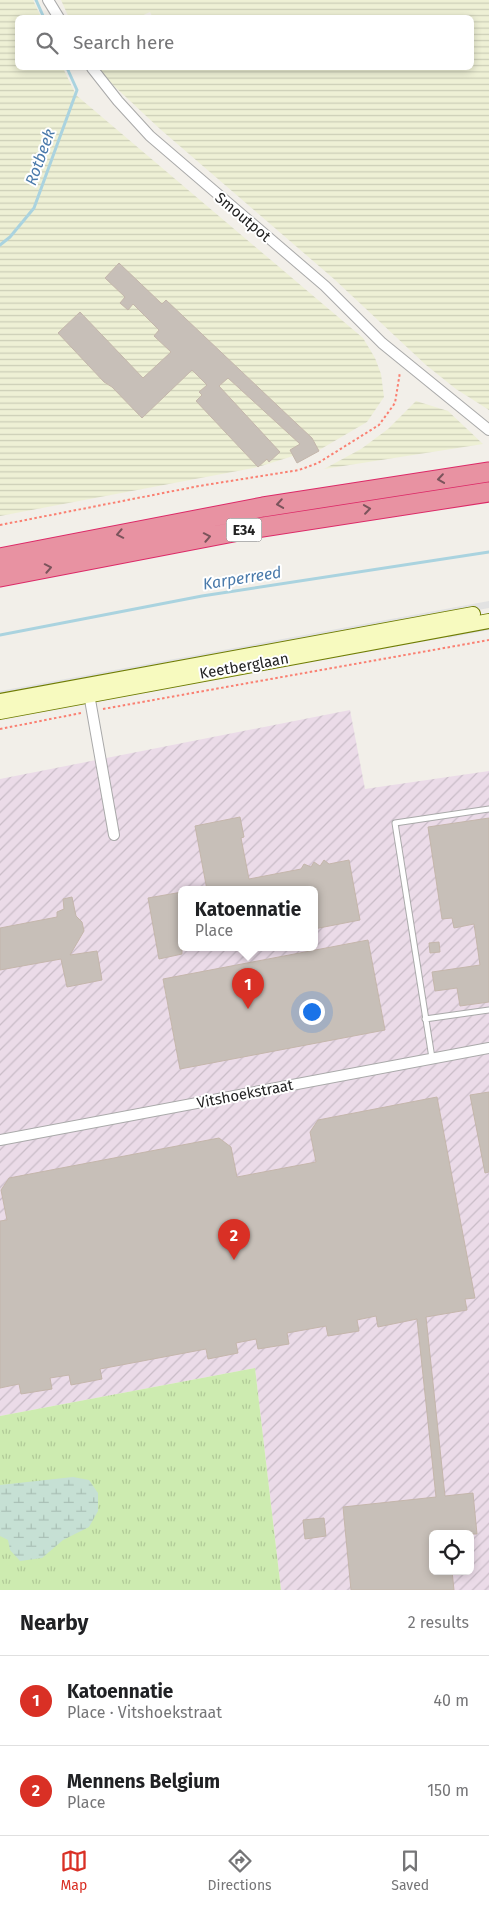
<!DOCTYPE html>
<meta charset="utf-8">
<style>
body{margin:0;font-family:"Fira Sans",sans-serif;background:#f6f6f6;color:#202124}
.controls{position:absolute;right:15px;bottom:15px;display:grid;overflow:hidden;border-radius:8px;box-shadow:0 2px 8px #0003}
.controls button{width:45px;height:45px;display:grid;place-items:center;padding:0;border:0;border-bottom:1px solid #e0e0e0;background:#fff;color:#202124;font:25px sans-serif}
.you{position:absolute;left:311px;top:1011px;width:18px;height:18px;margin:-12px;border:4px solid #fff;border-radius:50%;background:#1a73e8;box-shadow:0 0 0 8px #1a73e833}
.badge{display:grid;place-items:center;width:32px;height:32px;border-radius:50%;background:#d93025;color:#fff;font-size:16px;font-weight:700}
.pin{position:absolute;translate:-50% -41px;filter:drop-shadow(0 1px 2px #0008)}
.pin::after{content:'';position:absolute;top:26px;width:18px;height:15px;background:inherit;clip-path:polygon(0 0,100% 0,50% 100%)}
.popup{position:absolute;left:178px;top:886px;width:140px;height:65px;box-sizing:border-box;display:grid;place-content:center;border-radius:8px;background:#fff;filter:drop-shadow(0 1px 4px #0005);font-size:16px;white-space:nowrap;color:#757577}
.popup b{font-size:19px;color:#202124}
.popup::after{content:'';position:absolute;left:50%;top:100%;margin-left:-10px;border:10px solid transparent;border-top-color:#fff}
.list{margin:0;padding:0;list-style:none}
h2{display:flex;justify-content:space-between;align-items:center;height:65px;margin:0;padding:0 20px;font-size:21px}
h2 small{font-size:16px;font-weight:400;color:#757577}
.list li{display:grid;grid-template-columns:32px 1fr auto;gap:15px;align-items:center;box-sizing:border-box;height:90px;padding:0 20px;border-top:1px solid #e0e0e0}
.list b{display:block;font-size:19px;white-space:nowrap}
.list p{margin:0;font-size:16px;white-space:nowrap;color:#757577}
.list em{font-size:16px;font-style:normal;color:#757577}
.icon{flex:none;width:28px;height:28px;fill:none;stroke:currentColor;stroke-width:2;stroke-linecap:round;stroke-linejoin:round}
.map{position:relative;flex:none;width:489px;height:1590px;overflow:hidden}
.search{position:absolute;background:#fff;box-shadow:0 2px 8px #0003;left:15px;right:15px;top:15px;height:55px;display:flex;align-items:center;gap:12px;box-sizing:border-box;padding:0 18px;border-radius:8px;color:#757577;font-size:19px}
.sheet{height:245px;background:#fff}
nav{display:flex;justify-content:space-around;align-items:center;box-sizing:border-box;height:70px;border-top:1px solid #e0e0e0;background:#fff;font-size:14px;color:#757577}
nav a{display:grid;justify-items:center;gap:2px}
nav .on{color:#d93025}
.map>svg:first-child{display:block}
.industrial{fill:url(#industrial-furrows);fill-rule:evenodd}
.farmland{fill:url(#farmland-rules)}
.grass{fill:url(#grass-tufts)}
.wetland{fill:url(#wetland-marsh)}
.parking{fill:#e2e2e2}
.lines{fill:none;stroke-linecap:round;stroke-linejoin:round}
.stream{stroke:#aad3df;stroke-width:3}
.building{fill:#c7bfb8;stroke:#c4b6ab}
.service-casing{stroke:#a9a9a9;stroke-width:7}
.minor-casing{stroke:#a9a9a9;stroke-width:12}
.secondary-casing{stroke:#707d05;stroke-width:16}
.motorway-casing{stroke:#dc2a67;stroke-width:21}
.path{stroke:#fa8072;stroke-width:2;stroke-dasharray:2.5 2.5;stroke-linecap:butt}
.service{stroke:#fff;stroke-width:5}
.minor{stroke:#fff;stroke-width:10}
.secondary{stroke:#f7fabf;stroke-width:14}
.motorway{stroke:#e892a2;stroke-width:19}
.oneway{stroke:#7b545c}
.labels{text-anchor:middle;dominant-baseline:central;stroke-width:4;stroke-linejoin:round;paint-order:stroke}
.shield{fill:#fff;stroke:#646464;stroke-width:1}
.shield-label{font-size:14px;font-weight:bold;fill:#222}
.street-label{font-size:15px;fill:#222;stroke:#fff}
.water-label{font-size:16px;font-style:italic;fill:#4a7aab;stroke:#fff}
</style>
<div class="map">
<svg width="489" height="1590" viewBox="0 0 489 1590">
<defs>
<pattern id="industrial-furrows" width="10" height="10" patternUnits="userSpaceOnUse" patternTransform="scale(1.25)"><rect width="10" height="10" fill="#ebdbe8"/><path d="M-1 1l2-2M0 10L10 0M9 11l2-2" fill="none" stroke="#c9bcc7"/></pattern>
<pattern id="farmland-rules" width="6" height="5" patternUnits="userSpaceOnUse" patternTransform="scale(1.25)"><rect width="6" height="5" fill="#eef0d5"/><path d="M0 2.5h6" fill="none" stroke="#ccceb7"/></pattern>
<pattern id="grass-tufts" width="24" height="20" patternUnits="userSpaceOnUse" patternTransform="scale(1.25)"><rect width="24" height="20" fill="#cdebb0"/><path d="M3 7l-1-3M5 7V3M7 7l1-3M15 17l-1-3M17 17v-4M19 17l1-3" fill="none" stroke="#b0c997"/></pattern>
<pattern id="wetland-marsh" width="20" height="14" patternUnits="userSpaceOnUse" patternTransform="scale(1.25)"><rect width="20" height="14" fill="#c6e0d4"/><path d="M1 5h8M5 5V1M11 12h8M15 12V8" fill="none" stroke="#aac0b6"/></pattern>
</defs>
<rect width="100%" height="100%" fill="#f2efe9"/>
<!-- industrial -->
<path class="industrial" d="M 350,710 L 365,789 L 489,771 L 489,1590 L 281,1590 L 255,1368 L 0,1416 L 0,779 ZM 182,890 L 314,890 L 314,948 L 182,948 ZM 433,1534 L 470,1534 L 470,1571 L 433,1571 Z"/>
<!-- farmland -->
<path class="farmland" d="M 0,0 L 33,0 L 41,17 L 18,18 L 18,68 L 63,68 L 76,95 L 363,338 L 375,358 L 381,374 L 384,397 L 367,422 L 297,463 L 293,456 L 258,467 L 0,516 Z
M 61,0 L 489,0 L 489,410 L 456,389 L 426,365 L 334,279 L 160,129 L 95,68 L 472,68 L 472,18 L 153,18 L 150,12 L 139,17 L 69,18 Z
M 416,401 L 448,411 L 483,444 L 324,469 L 361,449 L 388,429 Z"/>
<!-- grass -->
<path class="grass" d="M 255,1368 L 281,1590 L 0,1590 L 0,1416 Z"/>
<!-- wetland -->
<path class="wetland" d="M 73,1477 L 89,1480 L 98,1493 L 98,1511 L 89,1527 L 63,1540 L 42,1558 L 20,1561 L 10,1550 L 8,1540 L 0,1536 L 0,1485 Z"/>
<!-- parking -->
<path class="parking" d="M 489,601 L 489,608 L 0,698 L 0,691 Z
M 489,624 L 489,630 L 448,638 L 447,632 Z"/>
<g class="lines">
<!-- stream -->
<path class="stream" d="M 36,0 L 44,18
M 0,245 L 10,237 L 34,208 L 77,90 L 67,68
M 0,635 L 202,596 L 489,552"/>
</g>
<!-- building -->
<path class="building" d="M 119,263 L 162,304 L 166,300 L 297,424 L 312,438 L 319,451 L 297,463 L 290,450 L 300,444 L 228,378 L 219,386 L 280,452 L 269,462 L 267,459 L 258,467 L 196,401 L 202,395 L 199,392 L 207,385 L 192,370 L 142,418 L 112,387 L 104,382 L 58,333 L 80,312 L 143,378 L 171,352 L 154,336 L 159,330 L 133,304 L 128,310 L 120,303 L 125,297 L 105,278 Z
M 240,817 L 244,837 L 241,838 L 249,879 L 301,869 L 304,864 L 311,867 L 314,862 L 320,866 L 324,860 L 329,864 L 349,860 L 360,920 L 314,929 L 314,890 L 207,890 L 195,826 Z
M 489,818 L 489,1002 L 460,1006 L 457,988 L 435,991 L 432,972 L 480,965 L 474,924 L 454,928 L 452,918 L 442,919 L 428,827 Z
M 182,892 L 182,954 L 159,959 L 148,898 Z
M 72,897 L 76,916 L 82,922 L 84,931 L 70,955 L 97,951 L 102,980 L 67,987 L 61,959 L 0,970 L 0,928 L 57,917 L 57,912 L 64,909 L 63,899 Z
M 368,940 L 385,1030 L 180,1069 L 163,979 Z
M 439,942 L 440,952 L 430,953 L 429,943 Z
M 489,1092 L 489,1172 L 485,1173 L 470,1095 Z
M 437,1097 L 475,1298 L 465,1299 L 467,1310 L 426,1317 L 445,1496 L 473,1493 L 477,1534 L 433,1534 L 433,1571 L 452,1571 L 454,1590 L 351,1590 L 343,1507 L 436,1497 L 417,1319 L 378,1327 L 376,1316 L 357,1320 L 359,1331 L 328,1336 L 326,1326 L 287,1333 L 289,1344 L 258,1349 L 256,1339 L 236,1343 L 238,1353 L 208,1359 L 206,1349 L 100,1369 L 102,1379 L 71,1385 L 69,1375 L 50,1378 L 52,1389 L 21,1394 L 19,1384 L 0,1388 L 0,1221 L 7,1220 L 1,1190 L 9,1178 L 219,1138 L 231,1147 L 237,1177 L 316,1162 L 310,1132 L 318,1120 Z
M 324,1518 L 326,1536 L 305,1539 L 303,1520 Z"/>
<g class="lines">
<!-- service casing -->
<g class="service-casing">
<path id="service" d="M 425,1019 L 489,1010
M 432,1058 L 395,823 L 489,809"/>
</g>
<!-- minor casing -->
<g class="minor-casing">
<path id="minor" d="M 48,0 L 59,18
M 92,68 L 118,101 L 150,136 L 325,286 L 382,343 L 489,430
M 89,694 L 114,835
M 0,1140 L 489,1048"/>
</g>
<!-- secondary casing -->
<g class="secondary-casing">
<path id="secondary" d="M 0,701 L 473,614
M 0,712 L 489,621"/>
</g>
<!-- motorway casing -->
<g class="motorway-casing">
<path id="motorway" d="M 0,558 L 263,507 L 489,472
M 0,577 L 244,530 L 489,492"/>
</g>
<!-- path -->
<path class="path" d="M 0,525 L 199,486 L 299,470 L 318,463 L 379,425 L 395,403 L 400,372
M 103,709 L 489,640
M 0,729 L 81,713"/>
<!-- service -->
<use href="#service" class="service"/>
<!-- minor -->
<use href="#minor" class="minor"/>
<!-- secondary -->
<use href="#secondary" class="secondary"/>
<!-- motorway -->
<use href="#motorway" class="motorway"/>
</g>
<!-- one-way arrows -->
<defs><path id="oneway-chevron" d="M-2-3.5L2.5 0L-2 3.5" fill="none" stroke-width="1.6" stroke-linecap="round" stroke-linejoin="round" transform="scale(1.25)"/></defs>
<g class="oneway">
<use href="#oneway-chevron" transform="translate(441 479) rotate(172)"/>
<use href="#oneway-chevron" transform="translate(280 504) rotate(171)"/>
<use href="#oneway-chevron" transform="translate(367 509) rotate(-8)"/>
<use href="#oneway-chevron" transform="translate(120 534) rotate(169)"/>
<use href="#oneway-chevron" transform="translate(207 537) rotate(-11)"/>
<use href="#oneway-chevron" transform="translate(48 568) rotate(-11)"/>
</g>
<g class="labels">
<!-- shield labels -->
<rect class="shield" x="226.5" y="518.5" width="35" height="23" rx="4"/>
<g class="shield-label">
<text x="244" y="530">E34</text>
</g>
<!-- street labels -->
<g class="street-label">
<text transform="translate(243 217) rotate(40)">Smoutpot</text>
<text transform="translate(244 666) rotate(-10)">Keetberglaan</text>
<text transform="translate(245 1094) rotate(-11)">Vitshoekstraat</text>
</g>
<!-- water labels -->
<g class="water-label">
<text transform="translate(40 157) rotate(-70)">Rotbeek</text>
<text transform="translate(242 578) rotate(-9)">Karperreed</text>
</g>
</g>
</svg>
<div class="controls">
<button><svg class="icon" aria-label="locate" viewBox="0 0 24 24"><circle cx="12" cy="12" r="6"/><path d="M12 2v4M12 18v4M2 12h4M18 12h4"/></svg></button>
</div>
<div class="you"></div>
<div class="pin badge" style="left:248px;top:1009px">1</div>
<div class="popup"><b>Katoennatie</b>Place</div>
<div class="pin badge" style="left:234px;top:1260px">2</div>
<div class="search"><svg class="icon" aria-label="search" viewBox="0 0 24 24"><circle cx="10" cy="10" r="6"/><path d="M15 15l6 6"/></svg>Search here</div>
</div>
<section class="sheet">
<h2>Nearby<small>2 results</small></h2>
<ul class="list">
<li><span class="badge">1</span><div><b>Katoennatie</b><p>Place · Vitshoekstraat</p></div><em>40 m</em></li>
<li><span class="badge">2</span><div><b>Mennens Belgium</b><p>Place</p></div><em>150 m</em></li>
</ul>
</section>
<nav>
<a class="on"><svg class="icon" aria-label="map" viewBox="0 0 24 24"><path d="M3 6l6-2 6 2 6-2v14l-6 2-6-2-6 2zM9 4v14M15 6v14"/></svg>Map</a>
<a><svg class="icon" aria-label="directions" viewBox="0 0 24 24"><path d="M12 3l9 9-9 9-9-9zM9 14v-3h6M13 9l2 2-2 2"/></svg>Directions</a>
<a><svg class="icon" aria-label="saved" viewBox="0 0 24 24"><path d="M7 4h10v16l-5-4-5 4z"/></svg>Saved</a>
</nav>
